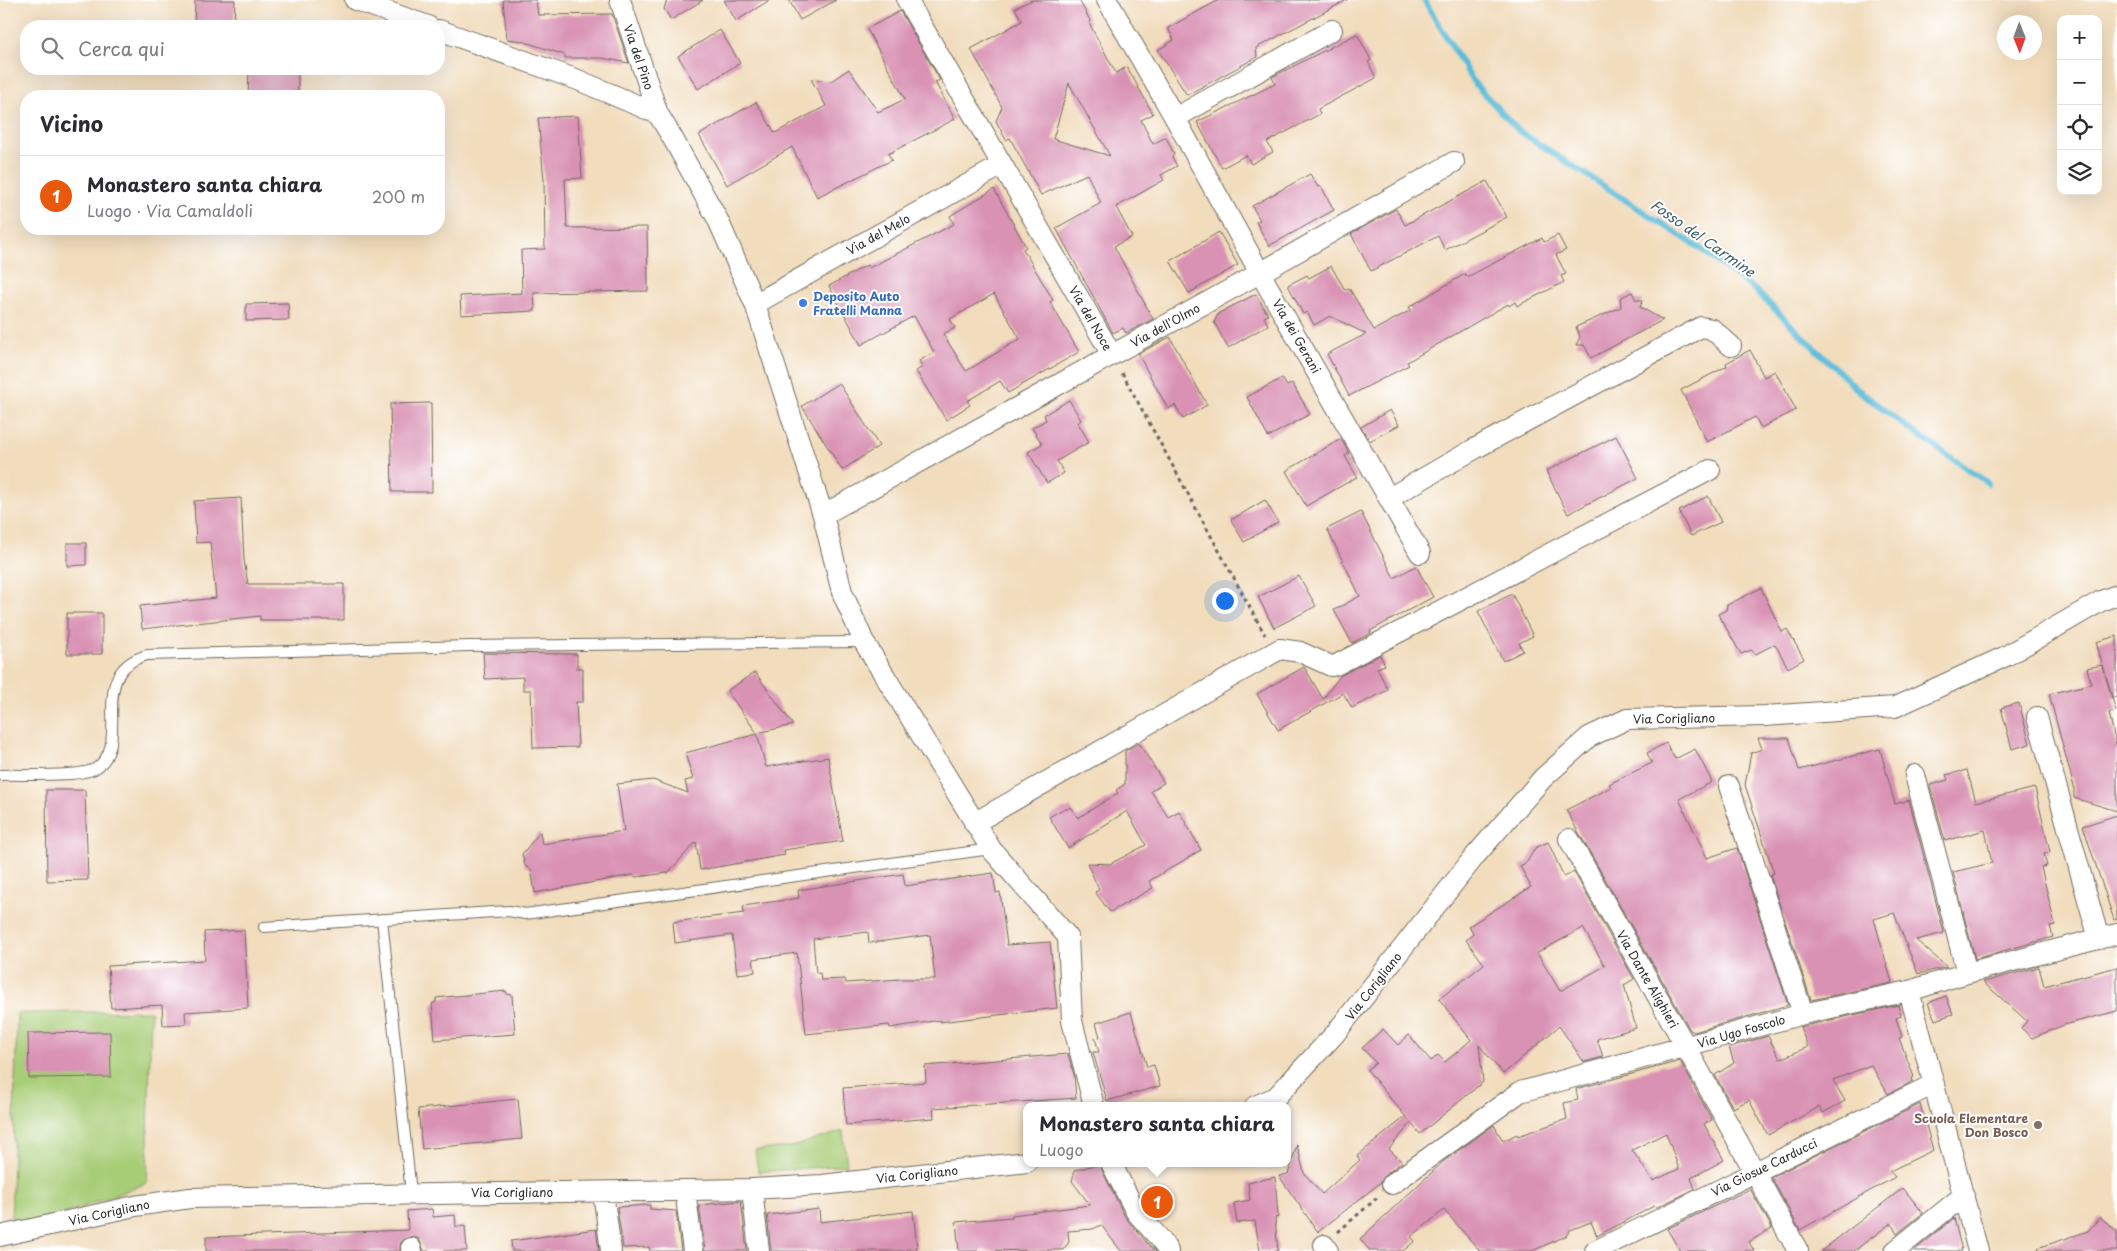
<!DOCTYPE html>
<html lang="it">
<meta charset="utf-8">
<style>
body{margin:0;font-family:"Playpen Sans",sans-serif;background:#f2f2f3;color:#2b2b33}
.controls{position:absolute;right:15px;top:15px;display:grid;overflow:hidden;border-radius:10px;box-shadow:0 5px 20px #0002}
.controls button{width:45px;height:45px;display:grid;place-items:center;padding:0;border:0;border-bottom:1px solid #e1e1e2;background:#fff;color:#2b2b33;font:25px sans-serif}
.compass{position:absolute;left:1997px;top:15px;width:45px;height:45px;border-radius:50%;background:#fff;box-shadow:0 5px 20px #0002;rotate:179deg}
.you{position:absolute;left:1224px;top:600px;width:18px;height:18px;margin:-12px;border:4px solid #fff;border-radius:50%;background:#1a73e8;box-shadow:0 0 0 8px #1a73e833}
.badge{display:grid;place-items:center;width:32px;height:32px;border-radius:50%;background:#ea580c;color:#fff;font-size:16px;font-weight:700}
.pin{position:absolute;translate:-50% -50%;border:2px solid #fff;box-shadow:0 1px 5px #0006}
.popup{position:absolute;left:1023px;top:1102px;width:268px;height:65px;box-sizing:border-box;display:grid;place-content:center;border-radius:10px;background:#fff;filter:drop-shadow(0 1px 4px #0005);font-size:16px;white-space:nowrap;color:#7c7c81}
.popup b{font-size:19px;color:#2b2b33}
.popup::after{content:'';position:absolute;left:50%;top:100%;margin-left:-10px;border:10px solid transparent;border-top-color:#fff}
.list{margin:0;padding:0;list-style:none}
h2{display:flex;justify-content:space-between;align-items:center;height:65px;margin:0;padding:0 20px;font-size:21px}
h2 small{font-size:16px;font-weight:400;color:#7c7c81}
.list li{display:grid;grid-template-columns:32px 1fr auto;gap:15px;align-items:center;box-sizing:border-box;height:80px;padding:0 20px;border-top:1px solid #e1e1e2}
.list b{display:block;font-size:19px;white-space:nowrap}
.list p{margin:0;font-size:16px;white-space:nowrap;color:#7c7c81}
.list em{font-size:16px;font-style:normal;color:#7c7c81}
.icon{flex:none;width:28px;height:28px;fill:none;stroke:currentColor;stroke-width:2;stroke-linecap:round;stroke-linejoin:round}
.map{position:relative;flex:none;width:2117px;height:1251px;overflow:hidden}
.search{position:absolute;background:#fff;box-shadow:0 5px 20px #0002;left:20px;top:20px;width:425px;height:55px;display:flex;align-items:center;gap:12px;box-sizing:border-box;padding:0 18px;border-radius:20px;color:#7c7c81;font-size:19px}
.panel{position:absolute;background:#fff;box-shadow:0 5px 20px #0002;left:20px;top:90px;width:425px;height:145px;border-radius:20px}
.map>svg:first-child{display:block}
.green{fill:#a8cd77;stroke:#6a7c51}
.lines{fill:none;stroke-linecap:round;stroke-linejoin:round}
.stream{stroke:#5abcd9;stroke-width:6}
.building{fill:#d992b4;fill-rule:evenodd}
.service-casing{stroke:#70695e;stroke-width:12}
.minor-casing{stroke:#70695e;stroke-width:22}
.path{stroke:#70695e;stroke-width:3;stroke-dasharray:4 4;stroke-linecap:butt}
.service{stroke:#fff;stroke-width:10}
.minor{stroke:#fff;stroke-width:20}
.shop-dot{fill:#3f7fe0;stroke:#fff;stroke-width:2}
.education-dot{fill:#8d6e63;stroke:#fff;stroke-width:2}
.labels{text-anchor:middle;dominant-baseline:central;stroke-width:4;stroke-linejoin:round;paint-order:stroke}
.street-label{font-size:12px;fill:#2b2b2b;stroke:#fff}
.shop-label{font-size:12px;font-weight:bold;fill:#366cbe;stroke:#fff;text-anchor:start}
.education-label{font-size:12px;font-weight:bold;fill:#785e54;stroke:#fff;text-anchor:end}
.water-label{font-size:14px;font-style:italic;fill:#3b5e68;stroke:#fff}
</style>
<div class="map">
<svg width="2117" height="1251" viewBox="0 0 2117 1251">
<rect width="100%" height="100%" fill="#fff"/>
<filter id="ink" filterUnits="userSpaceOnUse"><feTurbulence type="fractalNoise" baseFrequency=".02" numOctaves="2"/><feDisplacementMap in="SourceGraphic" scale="10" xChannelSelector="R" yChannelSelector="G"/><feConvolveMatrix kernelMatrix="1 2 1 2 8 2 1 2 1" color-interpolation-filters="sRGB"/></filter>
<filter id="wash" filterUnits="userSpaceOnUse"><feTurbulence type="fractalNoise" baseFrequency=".0096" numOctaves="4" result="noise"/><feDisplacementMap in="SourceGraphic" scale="20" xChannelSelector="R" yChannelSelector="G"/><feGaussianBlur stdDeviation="1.12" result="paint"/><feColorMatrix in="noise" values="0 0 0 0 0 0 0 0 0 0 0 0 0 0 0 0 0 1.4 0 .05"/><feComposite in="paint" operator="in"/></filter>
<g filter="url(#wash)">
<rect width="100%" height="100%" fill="#f1dcbc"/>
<!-- green -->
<path class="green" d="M 151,1011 L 147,1183 L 67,1213 L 11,1227 L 17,1013 Z
M 843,1131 L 847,1165 L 758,1172 L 755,1150 L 791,1147 Z"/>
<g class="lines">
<!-- stream -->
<path class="stream" d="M 1424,0 L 1474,83 L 1519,131 L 1701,249 L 1755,290 L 1857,389 L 1905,426 L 1988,483"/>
</g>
<g id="blocks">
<!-- building -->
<path class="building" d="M 195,0 L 235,0 L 234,26 L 194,26 Z
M 503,0 L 536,0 L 538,15 L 612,14 L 629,63 L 602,58 L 565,58 L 565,55 L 522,41 L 507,39 Z
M 667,0 L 703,0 L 671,20 L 664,9 Z
M 724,0 L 770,0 L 736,21 Z
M 789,0 L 836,0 L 800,20 Z
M 1032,0 L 1079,0 L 1091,22 L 1089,23 L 1116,73 L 1127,67 L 1153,114 L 1141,120 L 1153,144 L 1166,137 L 1174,154 L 1172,157 L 1177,166 L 1161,175 L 1164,180 L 1116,207 L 1132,237 L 1114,246 L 1153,319 L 1126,333 L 1123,328 L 1113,333 L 1056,228 L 1101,203 L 1087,174 L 1041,195 L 1010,138 L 1006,140 L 996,121 L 1002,107 L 971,49 L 1022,21 L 1015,8 ZM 1069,83 L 1110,156 L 1053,139 Z
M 1219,0 L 1347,0 L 1256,48 L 1257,57 L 1187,95 L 1158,50 L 1174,40 L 1168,28 Z
M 900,11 L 940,80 L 935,82 L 955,119 L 888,154 L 892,160 L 817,197 L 792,147 L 727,185 L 699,135 L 756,102 L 775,133 L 826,106 L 811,79 L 831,81 L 849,69 L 878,112 L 905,99 L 867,29 Z
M 720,30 L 740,63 L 698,89 L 678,56 Z
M 1357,34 L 1371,60 L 1368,62 L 1376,78 L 1318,109 L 1320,114 L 1267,142 L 1273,152 L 1251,164 L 1246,155 L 1222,168 L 1197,122 L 1275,84 L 1272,77 Z
M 249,69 L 298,69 L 298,96 L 248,96 Z
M 578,116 L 582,178 L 565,179 L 567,228 L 647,227 L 648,291 L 534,293 L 535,311 L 461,315 L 460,296 L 522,293 L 521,250 L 545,249 L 544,180 L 538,118 Z
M 1310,174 L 1318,187 L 1321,186 L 1334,210 L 1269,246 L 1256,222 L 1260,220 L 1252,206 Z
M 1487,181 L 1507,217 L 1445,250 L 1438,236 L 1371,271 L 1351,234 L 1396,209 L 1405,225 Z
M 994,189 L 1026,247 L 1023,249 L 1053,300 L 1050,302 L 1079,352 L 1008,393 L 1000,381 L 967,401 L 970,405 L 946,420 L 916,371 L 923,367 L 919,361 L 934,352 L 914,316 L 861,345 L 829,286 L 867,265 L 869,268 L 954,224 L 950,216 ZM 994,294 L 1020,339 L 966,371 L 943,334 L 955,328 L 950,319 Z
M 1219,232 L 1238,265 L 1189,293 L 1170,261 Z
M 1558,235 L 1566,250 L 1556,255 L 1566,274 L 1561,276 L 1564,282 L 1517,306 L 1515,302 L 1509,306 L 1508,304 L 1407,362 L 1409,365 L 1349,396 L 1327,354 L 1366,334 L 1330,316 L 1314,325 L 1307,312 L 1303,314 L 1288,285 L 1307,275 L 1309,278 L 1331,266 L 1345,290 L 1349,288 L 1374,330 L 1411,310 L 1409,307 L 1465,274 L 1467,277 L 1542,238 L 1544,242 Z
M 1632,292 L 1636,300 L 1643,300 L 1640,307 L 1663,320 L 1591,358 L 1584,345 L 1576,345 L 1580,337 L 1576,327 L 1621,307 L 1620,298 Z
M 1256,294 L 1268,315 L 1264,317 L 1268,325 L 1228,348 L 1214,322 L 1219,313 Z
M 288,303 L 289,320 L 246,321 L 246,304 Z
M 1170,337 L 1207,405 L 1183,419 L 1175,405 L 1168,409 L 1138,354 Z
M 1750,350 L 1764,377 L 1775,371 L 1796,410 L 1761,428 L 1755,417 L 1707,442 L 1681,390 L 1727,366 L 1726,363 Z
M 1282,378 L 1287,386 L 1292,383 L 1310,414 L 1268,437 L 1247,397 Z
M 839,383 L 879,446 L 842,470 L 802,406 Z
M 1069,400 L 1081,420 L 1078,423 L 1089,442 L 1057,461 L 1064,473 L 1047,483 L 1028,452 L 1042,444 L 1032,428 L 1046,420 L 1044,415 Z
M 431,403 L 432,492 L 392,492 L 390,404 Z
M 1390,410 L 1399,425 L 1370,441 L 1361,427 Z
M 1616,436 L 1638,478 L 1568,514 L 1546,471 Z
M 1341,439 L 1349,453 L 1345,456 L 1357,477 L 1306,506 L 1286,471 Z
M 1708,496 L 1721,522 L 1691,536 L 1679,511 Z
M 241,498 L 244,560 L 248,584 L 344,584 L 344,620 L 260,620 L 260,616 L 142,629 L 140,606 L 216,598 L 210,542 L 196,543 L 194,501 Z
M 1265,500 L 1278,522 L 1244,542 L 1231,520 Z
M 1361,512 L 1394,578 L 1416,566 L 1433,597 L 1370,631 L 1371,633 L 1352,643 L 1334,610 L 1360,596 L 1327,529 Z
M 67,543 L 86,543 L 86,565 L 67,566 Z
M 1299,576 L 1316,606 L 1274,628 L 1258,597 Z
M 1761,588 L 1782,632 L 1787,629 L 1804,659 L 1788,668 L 1775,644 L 1756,654 L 1751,650 L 1741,654 L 1718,614 L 1726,610 L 1727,605 Z
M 1512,594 L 1533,636 L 1519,643 L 1523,651 L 1503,661 L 1478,611 Z
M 67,613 L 102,613 L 102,654 L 67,654 Z
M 2117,636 L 2117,697 L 2112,698 L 2096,642 Z
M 483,653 L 577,654 L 577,668 L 583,668 L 583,702 L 576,702 L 578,747 L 533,748 L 531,690 L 523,690 L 523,677 L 485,679 Z
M 1380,655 L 1385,665 L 1377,668 L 1388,690 L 1352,708 L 1343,693 L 1278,730 L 1257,694 L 1304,667 L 1323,699 L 1340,676 Z
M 2103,665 L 2116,711 L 2109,713 L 2117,749 L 2117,811 L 2074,798 L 2074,787 L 2049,694 L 2091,684 L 2087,668 Z
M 755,672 L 793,725 L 757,733 L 727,691 Z
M 2019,703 L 2030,744 L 2012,749 L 2001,708 Z
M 757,734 L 766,767 L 828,757 L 843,841 L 784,850 L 785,855 L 700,870 L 696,842 L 668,873 L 636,877 L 633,875 L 535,893 L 531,869 L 525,866 L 522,854 L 540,832 L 542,844 L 624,831 L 617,784 L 653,780 L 688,793 L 685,781 L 693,779 L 685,753 Z
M 1758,738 L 1789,738 L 1799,770 L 1880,749 L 1895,804 L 1909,800 L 1944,933 L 1916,940 L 1947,967 L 1918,974 L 1894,913 L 1874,919 L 1892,983 L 1811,1000 L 1770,875 L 1774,873 L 1745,785 L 1751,753 L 1762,749 Z
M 1139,743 L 1164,783 L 1151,791 L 1168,817 L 1179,811 L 1201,850 L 1149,881 L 1153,888 L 1110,912 L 1095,892 L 1099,890 L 1087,863 L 1110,864 L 1146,845 L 1127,811 L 1068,848 L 1049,817 L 1065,808 L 1066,810 L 1070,807 L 1078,818 L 1118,793 L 1116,790 L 1125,784 L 1125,751 Z
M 1666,743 L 1675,759 L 1695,749 L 1712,782 L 1679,799 L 1707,858 L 1737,848 L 1788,1005 L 1694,1032 L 1690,1030 L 1566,810 L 1611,787 L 1609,784 L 1652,763 L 1647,753 Z
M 1967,770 L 1976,802 L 2035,788 L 2050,852 L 2044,854 L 2047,866 L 2041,867 L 2055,925 L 2050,926 L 2053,937 L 1975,959 L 1953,872 L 1992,863 L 1985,830 L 1945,841 L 1930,785 L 1948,780 L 1946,775 Z
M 46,790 L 85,790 L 88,880 L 47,881 Z
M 2117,815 L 2117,919 L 2114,920 L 2083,826 Z
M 1548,842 L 1564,877 L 1574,872 L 1634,979 L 1624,985 L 1636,1028 L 1597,1039 L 1603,1057 L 1584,1062 L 1559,1026 L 1503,1074 L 1479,1045 L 1483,1082 L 1420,1134 L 1411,1123 L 1389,1149 L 1402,1162 L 1385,1175 L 1380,1183 L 1318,1232 L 1279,1176 L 1288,1174 L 1297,1145 L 1304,1173 L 1322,1194 L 1360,1160 L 1357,1156 L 1405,1117 L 1410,1122 L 1367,1070 L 1376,1063 L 1362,1048 L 1383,1029 L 1398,1045 L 1409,1035 L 1431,1061 L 1438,1055 L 1445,1062 L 1471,1040 L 1439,999 L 1484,964 L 1466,940 L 1473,934 L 1469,926 L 1531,887 L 1520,866 L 1527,862 L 1535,848 ZM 1583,928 L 1605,966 L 1560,991 L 1537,953 Z
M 993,873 L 996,893 L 1000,892 L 1007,945 L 1050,942 L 1057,1008 L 940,1022 L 940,1020 L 890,1028 L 889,1025 L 806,1034 L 797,953 L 753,959 L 755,972 L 737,974 L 732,935 L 675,943 L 673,922 L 744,913 L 743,906 L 799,898 L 798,890 L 903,874 L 905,886 ZM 868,932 L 869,943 L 930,935 L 935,979 L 900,979 L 846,983 L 845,979 L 821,980 L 820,973 L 816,973 L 813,939 Z
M 244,930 L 248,1008 L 185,1012 L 186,1024 L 163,1025 L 162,1005 L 111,1008 L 108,966 L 205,960 L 204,932 Z
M 2039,967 L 2044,986 L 2117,967 L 2117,1011 L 2064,1025 L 2032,1038 L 2021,1028 L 2027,1021 L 1983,982 Z
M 506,991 L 507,994 L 512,995 L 515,1034 L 435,1040 L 432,1004 L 436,1002 L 436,998 Z
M 1946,996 L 1953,1014 L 1935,1020 L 1928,1003 Z
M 1898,1005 L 1901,1016 L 1896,1018 L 1902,1037 L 1899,1038 L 1914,1077 L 1912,1078 L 1913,1081 L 1888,1094 L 1871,1065 L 1833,1080 L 1845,1101 L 1823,1113 L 1819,1107 L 1768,1135 L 1749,1100 L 1733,1108 L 1715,1075 L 1734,1063 L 1729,1047 L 1768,1036 L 1780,1059 L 1808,1047 L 1800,1027 Z
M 1131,1012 L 1147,1067 L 1154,1065 L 1160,1086 L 1107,1101 L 1093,1052 L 1099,1052 L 1095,1038 L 1100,1037 L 1096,1023 Z
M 110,1032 L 111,1077 L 29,1078 L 28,1033 Z
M 1068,1054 L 1074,1075 L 1076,1098 L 933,1108 L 934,1118 L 846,1125 L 843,1088 L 926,1082 L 925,1066 Z
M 1680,1061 L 1712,1120 L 1704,1124 L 1724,1160 L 1691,1178 L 1695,1189 L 1655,1208 L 1654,1206 L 1597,1236 L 1591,1222 L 1570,1230 L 1566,1236 L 1532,1251 L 1480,1251 L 1444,1210 L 1411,1237 L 1415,1241 L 1403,1251 L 1370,1251 L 1360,1239 L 1444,1161 L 1494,1125 L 1503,1141 L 1517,1134 L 1518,1136 L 1567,1119 L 1564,1103 L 1578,1100 L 1576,1089 ZM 1666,1133 L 1679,1169 L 1653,1181 L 1632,1150 Z
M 518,1099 L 522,1139 L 422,1149 L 418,1109 Z
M 1920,1104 L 1933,1150 L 1890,1171 L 1895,1177 L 1800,1230 L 1771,1177 Z
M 1099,1164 L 1125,1217 L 1154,1251 L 1121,1251 L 1101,1225 L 1093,1229 L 1068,1231 L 1069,1242 L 1063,1250 L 959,1251 L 956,1222 L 1012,1217 L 1012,1215 L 1090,1205 L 1072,1181 L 1075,1170 Z
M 1275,1177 L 1278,1217 L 1275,1218 L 1278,1251 L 1260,1251 L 1255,1221 L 1237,1223 L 1234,1203 L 1250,1200 L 1248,1183 Z
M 1903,1188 L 1923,1213 L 1897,1234 L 1891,1223 L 1854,1251 L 1821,1251 Z
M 1750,1189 L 1772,1228 L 1749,1242 L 1754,1251 L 1680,1251 L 1667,1229 Z
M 741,1201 L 747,1251 L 705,1251 L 699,1205 Z
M 650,1205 L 650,1209 L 676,1211 L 681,1251 L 650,1251 L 649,1247 L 623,1248 L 617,1207 Z
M 432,1209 L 433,1217 L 455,1215 L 456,1227 L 465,1226 L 467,1251 L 424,1251 L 419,1239 L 413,1236 L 402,1240 L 400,1245 L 400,1251 L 206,1251 L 206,1237 L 408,1230 L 407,1211 Z
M 819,1209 L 820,1222 L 913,1211 L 917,1249 L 907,1249 L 907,1251 L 771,1251 L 767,1215 Z
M 2100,1217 L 2117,1231 L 2117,1251 L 2039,1251 L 2038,1248 L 2088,1231 Z
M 1954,1218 L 1962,1251 L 1914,1251 Z
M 596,1229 L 599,1251 L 512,1251 L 511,1241 Z"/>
</g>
</g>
<g filter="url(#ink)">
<use href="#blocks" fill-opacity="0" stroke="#70695e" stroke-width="1"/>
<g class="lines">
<!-- service casing -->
<g class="service-casing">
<path id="service" d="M 0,775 C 20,774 81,778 96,768 C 134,743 84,673 147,655 L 469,646 L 864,642
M 382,919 L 411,1193
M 264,927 L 509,911 L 525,914 L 991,849"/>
</g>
<!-- minor casing -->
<g class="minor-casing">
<path id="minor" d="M 355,0 L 428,26
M 620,0 L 658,114
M 907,0 L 1112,355
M 1107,0 L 1175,118 L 1260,273 L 1420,553
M 439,30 L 578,80 L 658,114 L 672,137 L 718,220 L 755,304 L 823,515 L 842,592 L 864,642 L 991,849 L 1068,937 L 1072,1021 L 1094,1106
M 1175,118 L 1332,30
M 755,304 L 1002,165
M 1389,498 L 1476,448 L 1701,327 L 1712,329 L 1731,346
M 823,515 L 1260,273 L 1454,162
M 2037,717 L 2099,939
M 1915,775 L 1967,973
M 1729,786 L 1803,1014
M 974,823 L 1280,649 L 1300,652 L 1331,666 L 1336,665 L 1710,470
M 1569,839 L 1686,1047 L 1798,1251
M 1909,991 L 1978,1251
M 1255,1106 L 1276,1097 L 1334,1035 L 1475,856 L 1543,778 L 1589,737 L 1627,719 L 1765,716 L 1895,707 L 2006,656 L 2101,601 L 2117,595
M 1111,1163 L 1136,1212 L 1161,1240 L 1168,1251
M 1392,1184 L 1520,1092 L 1803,1014 L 1909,991 L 1967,973 L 2117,934
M 752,1189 L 759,1251
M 685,1190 L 693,1251
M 603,1192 L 611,1251
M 0,1236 L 135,1206 L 190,1198 L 752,1189 L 822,1185 L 1027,1162
M 1324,1245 L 1328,1251
M 411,1248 L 412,1251
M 1595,1251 L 1934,1084
M 1895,1251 L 1964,1195"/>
</g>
<!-- path -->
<path class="path" d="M 1122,373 L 1265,635
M 1338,1232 L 1378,1197"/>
<!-- service -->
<use href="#service" class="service"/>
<!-- minor -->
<use href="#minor" class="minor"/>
</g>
</g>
<!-- markers -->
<circle class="shop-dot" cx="803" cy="303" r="5"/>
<circle class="education-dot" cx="2038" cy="1125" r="5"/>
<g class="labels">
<!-- street labels -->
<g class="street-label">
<text transform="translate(639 57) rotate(71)">Via del Pino</text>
<text transform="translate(878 234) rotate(-29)">Via del Melo</text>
<text transform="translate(1091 318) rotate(60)">Via del Noce</text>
<text transform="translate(1165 325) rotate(-29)">Via dell'Olmo</text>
<text transform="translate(1297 336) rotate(60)">Via dei Gerani</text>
<text transform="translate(1674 718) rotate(-1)">Via Corigliano</text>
<text transform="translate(1648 979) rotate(60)">Via Dante Alighieri</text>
<text transform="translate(1373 986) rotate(-52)">Via Corigliano</text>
<text transform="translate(1741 1031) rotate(-16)">Via Ugo Foscolo</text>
<text transform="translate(1764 1167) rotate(-26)">Via Giosue Carducci</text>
<text transform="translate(917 1174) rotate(-6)">Via Corigliano</text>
<text x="512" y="1192">Via Corigliano</text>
<text transform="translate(109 1212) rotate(-12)">Via Corigliano</text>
</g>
<!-- shop labels -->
<g class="shop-label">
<text x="813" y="296">Deposito Auto<tspan x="813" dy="14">Fratelli Manna</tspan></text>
</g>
<!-- education labels -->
<g class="education-label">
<text x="2028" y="1118">Scuola Elementare<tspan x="2028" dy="14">Don Bosco</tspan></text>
</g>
<!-- water labels -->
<g class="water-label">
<text transform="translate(1703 238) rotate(35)">Fosso del Carmine</text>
</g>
</g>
</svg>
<div class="controls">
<button>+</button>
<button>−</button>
<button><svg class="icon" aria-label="locate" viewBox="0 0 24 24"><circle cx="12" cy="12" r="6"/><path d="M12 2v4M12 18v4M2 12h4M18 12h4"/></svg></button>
<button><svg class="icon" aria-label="layers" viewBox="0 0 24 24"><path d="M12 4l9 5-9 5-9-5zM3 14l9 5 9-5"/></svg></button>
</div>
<svg class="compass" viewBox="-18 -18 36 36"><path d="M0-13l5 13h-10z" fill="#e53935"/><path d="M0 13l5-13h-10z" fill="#7c7c81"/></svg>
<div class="you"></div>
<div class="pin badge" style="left:1157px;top:1202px">1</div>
<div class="popup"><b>Monastero santa chiara</b>Luogo</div>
<div class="search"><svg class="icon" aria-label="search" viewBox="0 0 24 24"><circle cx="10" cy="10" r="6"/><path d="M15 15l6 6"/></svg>Cerca qui</div>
<section class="panel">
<h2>Vicino<small></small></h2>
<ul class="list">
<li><span class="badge">1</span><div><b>Monastero santa chiara</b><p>Luogo · Via Camaldoli</p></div><em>200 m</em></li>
</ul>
</section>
</div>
